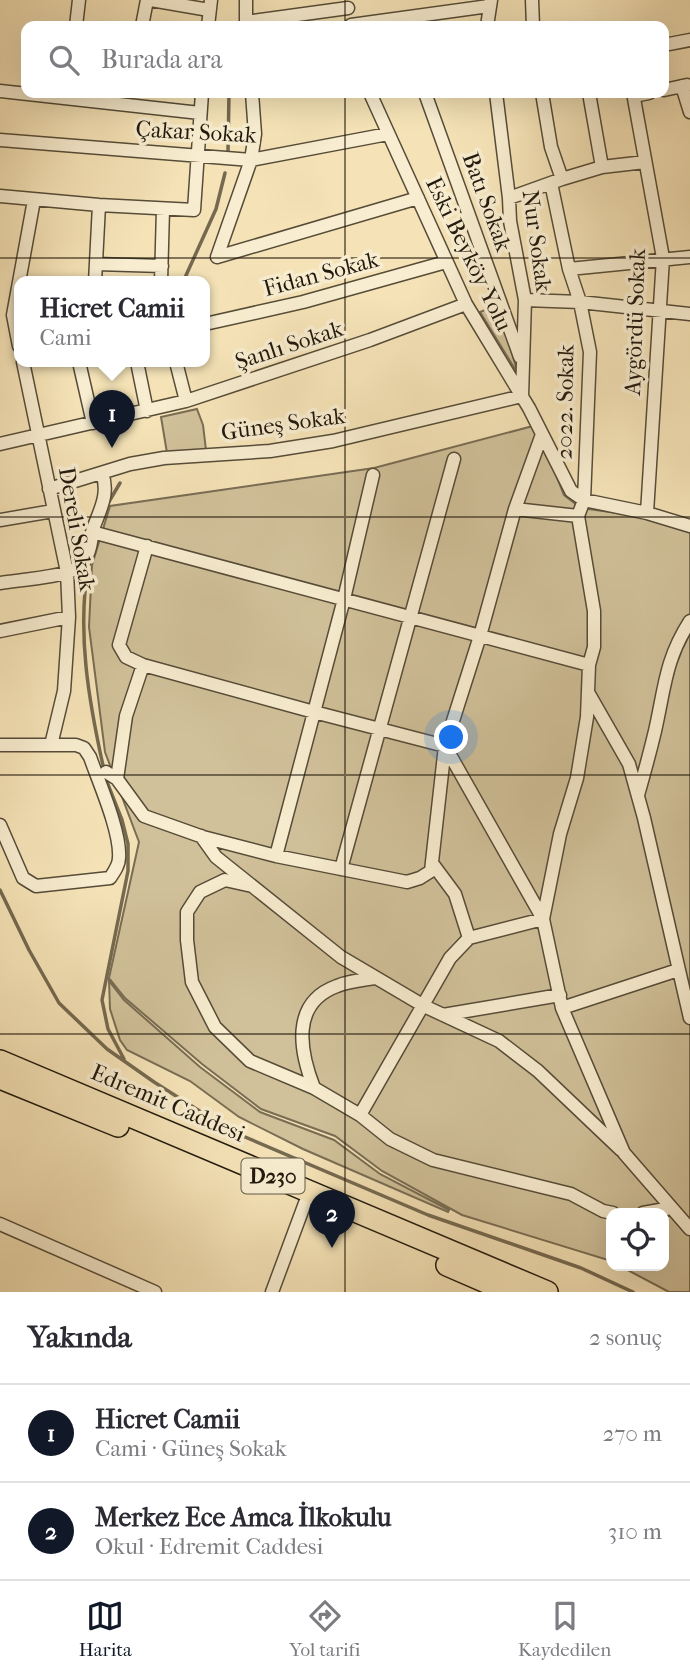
<!DOCTYPE html>
<html lang="tr">
<meta charset="utf-8">
<style>
body{margin:0;font-family:"IM FELL French Canon",serif;background:#f7f7f7;color:#2b2b33}
.controls{position:absolute;right:21px;bottom:21px;display:grid;overflow:hidden;border-radius:14px;box-shadow:0 7px 28px #0002}
.controls button{width:63px;height:63px;display:grid;place-items:center;padding:0;border:0;border-bottom:2px solid #e1e1e2;background:#fff;color:#2b2b33;font:35px sans-serif}
.you{position:absolute;left:452px;top:738px;width:24px;height:24px;margin:-18px;border:5px solid #fff;border-radius:50%;background:#1a73e8;box-shadow:0 0 0 10px #1a73e833}
.badge{display:grid;place-items:center;width:46px;height:46px;border-radius:50%;background:#111827;color:#fff;font-size:23px;font-weight:700}
.pin{position:absolute;translate:-50% -58px;filter:drop-shadow(0 2px 4px #0008)}
.pin::after{content:'';position:absolute;top:37px;width:24px;height:21px;background:inherit;clip-path:polygon(0 0,100% 0,50% 100%)}
.popup{position:absolute;left:14px;top:276px;width:196px;height:91px;box-sizing:border-box;display:grid;place-content:center;border-radius:14px;background:#fff;filter:drop-shadow(0 2px 5px #0005);font-size:23px;white-space:nowrap;color:#7c7c81}
.popup b{font-size:26px;color:#2b2b33}
.popup::after{content:'';position:absolute;left:50%;top:100%;margin-left:-14px;border:14px solid transparent;border-top-color:#fff}
.list{margin:0;padding:0;list-style:none}
h2{display:flex;justify-content:space-between;align-items:center;height:91px;margin:0;padding:0 28px;font-size:30px}
h2 small{font-size:23px;font-weight:400;color:#7c7c81}
.list li{display:grid;grid-template-columns:46px 1fr auto;gap:21px;align-items:center;box-sizing:border-box;height:98px;padding:0 28px;border-top:2px solid #e1e1e2}
.list b{display:block;font-size:26px;white-space:nowrap}
.list p{margin:0;font-size:23px;white-space:nowrap;color:#7c7c81}
.list em{font-size:23px;font-style:normal;color:#7c7c81}
.icon{flex:none;width:38px;height:38px;fill:none;stroke:currentColor;stroke-width:2;stroke-linecap:round;stroke-linejoin:round}
.map{position:relative;flex:none;width:690px;height:1292px;overflow:hidden}
.search{position:absolute;background:#fff;box-shadow:0 7px 28px #0002;left:21px;right:21px;top:21px;height:77px;display:flex;align-items:center;gap:18px;box-sizing:border-box;padding:0 24px;border-radius:14px;color:#7c7c81;font-size:26px}
.sheet{height:287px;background:#fff}
nav{display:flex;justify-content:space-around;align-items:center;box-sizing:border-box;height:98px;border-top:2px solid #e1e1e2;background:#fff;font-size:19px;color:#7c7c81}
nav a{display:grid;justify-items:center;gap:4px}
nav .on{color:#111827}
.map>svg:first-child{display:block}
.green{fill:#d1c19a;stroke:#796d54;stroke-width:2}
.lines{fill:none;stroke-linecap:round;stroke-linejoin:round}
.stream{stroke:#756950;stroke-width:3.5}
.street-casing{stroke:#564c38;stroke-width:15}
.highway-casing{stroke:#21190d;stroke-width:24}
.street{stroke:#f8edd0;stroke-width:12}
.highway{stroke:#f5e3b7;stroke-width:21}
.grid{fill:none;stroke:#21190d;stroke-width:2;stroke-opacity:0.55}
.labels{text-anchor:middle;dominant-baseline:central;stroke-width:7;stroke-linejoin:round;paint-order:stroke}
.shield{fill:#f8edd0;stroke:#625948;stroke-width:2}
.shield-label{font-size:21px;font-weight:bold;fill:#21190d}
.street-label{font-size:23px;fill:#21190d;stroke:#f8edd0}
</style>
<div class="map">
<svg width="690" height="1292" viewBox="0 0 690 1292">
<rect width="100%" height="100%" fill="#f5e3b7"/>
<filter id="stains"><feTurbulence type="fractalNoise" baseFrequency=".00286" numOctaves="4"/><feColorMatrix values="0 0 0 0 .2 0 0 0 0 .09 0 0 0 0 .02 0 0 0 .5 -.17"/></filter>
<radialGradient id="worn" r=".72"><stop offset=".6" stop-color="#630" stop-opacity="0"/><stop offset="1" stop-color="#630" stop-opacity=".3"/></radialGradient>
<!-- green -->
<path class="green" d="M 498,305 L 518,374 L 480,312 Z
M 197,409 L 203,425 L 206,450 L 167,453 L 161,417 Z
M 533,426 L 541,437 L 564,495 L 581,508 L 647,517 L 690,531 L 690,1292 L 669,1292 L 620,1266 L 664,1266 L 664,1213 L 611,1213 L 611,1261 L 462,1215 L 382,1171 L 335,1136 L 261,1109 L 202,1064 L 125,998 L 109,978 L 139,842 L 105,752 L 89,627 L 92,565 L 110,506 L 374,468 Z
M 109,981 L 124,1000 L 200,1067 L 260,1112 L 334,1140 L 380,1174 L 449,1210 L 448,1212 L 303,1149 L 239,1117 L 190,1081 L 127,1050 L 120,1040 L 110,1009 Z"/>
<g class="lines">
<!-- stream -->
<path class="stream" d="M 228,152 L 229,93
M 183,282 L 216,209 L 225,173
M 107,505 L 120,483
M 89,562 C 76,630 89,703 104,770
M 105,777 L 122,820 L 128,844 L 128,871 L 102,1000 L 108,1029 L 124,1059
M 0,890 L 29,950 L 59,1003 L 107,1049 L 154,1082 L 231,1131 L 428,1215 L 581,1268 L 633,1292"/>
<!-- street casing -->
<g class="street-casing">
<path id="street" d="M 151,0 L 209,10
M 246,0 L 246,26
M 532,0 L 533,26
M 246,22 L 348,8
M 351,25 L 489,6
M 76,26 L 79,0
M 142,26 L 147,0
M 208,26 L 211,0
M 487,26 L 491,0
M 664,45 L 690,40
M 682,86 L 690,112
M 664,90 L 687,85
M 0,91 L 200,113
M 370,93 L 466,304 L 529,408 L 571,491 L 584,500 L 647,513 L 690,526
M 425,93 L 520,357
M 542,93 L 551,147 L 562,179
M 589,93 L 602,167
M 633,93 L 663,258 L 647,513
M 634,96 L 649,93
M 0,140 L 251,160 L 388,134
M 551,183 L 569,269 L 580,302 L 590,352 L 584,500 L 578,516 L 594,611 L 594,647 L 589,665 L 587,717 L 577,778 L 560,834 L 543,919 L 562,1008 L 624,1153 L 690,1229
M 0,196 L 99,205 L 194,210 L 202,93
M 509,198 L 562,179 L 602,167 L 645,162
M 217,257 L 418,198
M 217,257 L 251,160 L 255,134 L 252,93
M 96,264 L 162,266
M 569,269 L 690,257
M 95,282 L 99,205
M 161,282 L 163,209
M 525,300 L 580,302 L 690,314
M 205,324 L 303,302 L 446,262
M 19,346 L 13,315 L 34,200
M 23,362 L 67,572 L 69,617 L 64,691 L 51,745
M 79,362 L 93,423
M 137,362 L 147,411
M 176,362 L 186,401
M 0,444 L 186,401 L 370,340 L 466,304
M 102,473 C 110,495 99,511 92,532 L 589,665
M 49,489 L 130,464 L 164,458 L 270,451 L 333,441 L 522,396 L 525,300 L 510,221 L 509,198 L 496,93
M 515,509 L 578,516
M 0,520 L 53,511
M 147,546 L 119,645 L 126,657 L 143,665 L 314,712 L 445,746 L 543,919 L 469,938 L 450,958 L 360,1115
M 0,583 C 18,580 64,577 78,568 C 88,562 92,542 92,532
M 0,631 L 69,617
M 589,694 L 629,764 L 644,818 L 690,1018
M 0,745 L 76,745 L 84,748 L 90,757 C 99,783 121,832 119,858 C 119,865 114,872 110,878 L 36,886 L 23,878 L 0,825
M 106,772 L 117,779 L 144,816 L 203,837 L 276,856 L 407,882 L 420,878 L 431,871 L 445,746 L 480,636 L 515,509 L 541,437
M 117,779 L 126,716 L 143,665
M 638,795 C 644,774 650,752 655,731 C 665,687 665,660 690,621
M 201,836 L 216,857 L 341,957 L 424,1006 L 499,1041 L 538,1071 L 621,1150
M 276,856 L 344,599 L 373,475
M 432,863 L 455,894 L 469,938
M 341,869 L 454,459
M 252,886 L 225,880 L 200,892 L 187,912 L 187,940 L 192,982 L 215,1027 L 250,1061 L 314,1088 L 360,1115 L 390,1139 L 433,1160 L 571,1194 L 603,1211 L 613,1213
M 562,1008 L 678,970
M 443,1015 L 560,995
M 314,1088 C 300,1052 290,1003 337,986 C 349,981 363,980 375,978
M 643,1213 L 671,1208
M 0,1224 L 155,1292
M 272,1292 L 305,1203"/>
</g>
<!-- highway casing -->
<g class="highway-casing">
<path id="highway" d="M 0,1061 L 547,1292
M 0,1078 L 118,1126
M 447,1265 L 509,1292"/>
</g>
<!-- street -->
<use href="#street" class="street"/>
<!-- highway -->
<use href="#highway" class="highway"/>
</g>
<!-- grid -->
<path class="grid" d="M 345,0 L 345,26M 345,93 L 345,1292M 0,258 L 690,258M 0,517 L 690,517M 0,775 L 690,775M 0,1034 L 690,1034"/>
<g class="labels">
<!-- shield labels -->
<rect class="shield" x="241.5" y="1158.5" width="63" height="35" rx="5"/>
<g class="shield-label">
<text x="273" y="1176">D230</text>
</g>
<!-- street labels -->
<g class="street-label">
<text transform="translate(196 132) rotate(3)">Çakar Sokak</text>
<text transform="translate(487 202) rotate(70)">Batı Sokak</text>
<text transform="translate(537 241) rotate(82)">Nur Sokak</text>
<text transform="translate(469 254) rotate(64)">Eski Beyköy Yolu</text>
<text transform="translate(321 274) rotate(-15)">Fidan Sokak</text>
<text transform="translate(635 322) rotate(-88)">Aygördü Sokak</text>
<text transform="translate(289 345) rotate(-18)">Şanlı Sokak</text>
<text transform="translate(565 402) rotate(-89)">2022. Sokak</text>
<text transform="translate(283 424) rotate(-8)">Güneş Sokak</text>
<text transform="translate(77 529) rotate(80)">Dereli Sokak</text>
<text transform="translate(168 1103) rotate(23)">Edremit Caddesi</text>
</g>
</g>
<rect width="100%" height="100%" filter="url(#stains)"/>
<rect width="100%" height="100%" fill="url(#worn)"/>
</svg>
<div class="controls">
<button><svg class="icon" aria-label="locate" viewBox="0 0 24 24"><circle cx="12" cy="12" r="6"/><path d="M12 2v4M12 18v4M2 12h4M18 12h4"/></svg></button>
</div>
<div class="you"></div>
<div class="pin badge" style="left:112px;top:448px">1</div>
<div class="popup"><b>Hicret Camii</b>Cami</div>
<div class="pin badge" style="left:332px;top:1248px">2</div>
<div class="search"><svg class="icon" aria-label="search" viewBox="0 0 24 24"><circle cx="10" cy="10" r="6"/><path d="M15 15l6 6"/></svg>Burada ara</div>
</div>
<section class="sheet">
<h2>Yakında<small>2 sonuç</small></h2>
<ul class="list">
<li><span class="badge">1</span><div><b>Hicret Camii</b><p>Cami · Güneş Sokak</p></div><em>270 m</em></li>
<li><span class="badge">2</span><div><b>Merkez Ece Amca İlkokulu</b><p>Okul · Edremit Caddesi</p></div><em>310 m</em></li>
</ul>
</section>
<nav>
<a class="on"><svg class="icon" aria-label="map" viewBox="0 0 24 24"><path d="M3 6l6-2 6 2 6-2v14l-6 2-6-2-6 2zM9 4v14M15 6v14"/></svg>Harita</a>
<a><svg class="icon" aria-label="directions" viewBox="0 0 24 24"><path d="M12 3l9 9-9 9-9-9zM9 14v-3h6M13 9l2 2-2 2"/></svg>Yol tarifi</a>
<a><svg class="icon" aria-label="saved" viewBox="0 0 24 24"><path d="M7 4h10v16l-5-4-5 4z"/></svg>Kaydedilen</a>
</nav>
